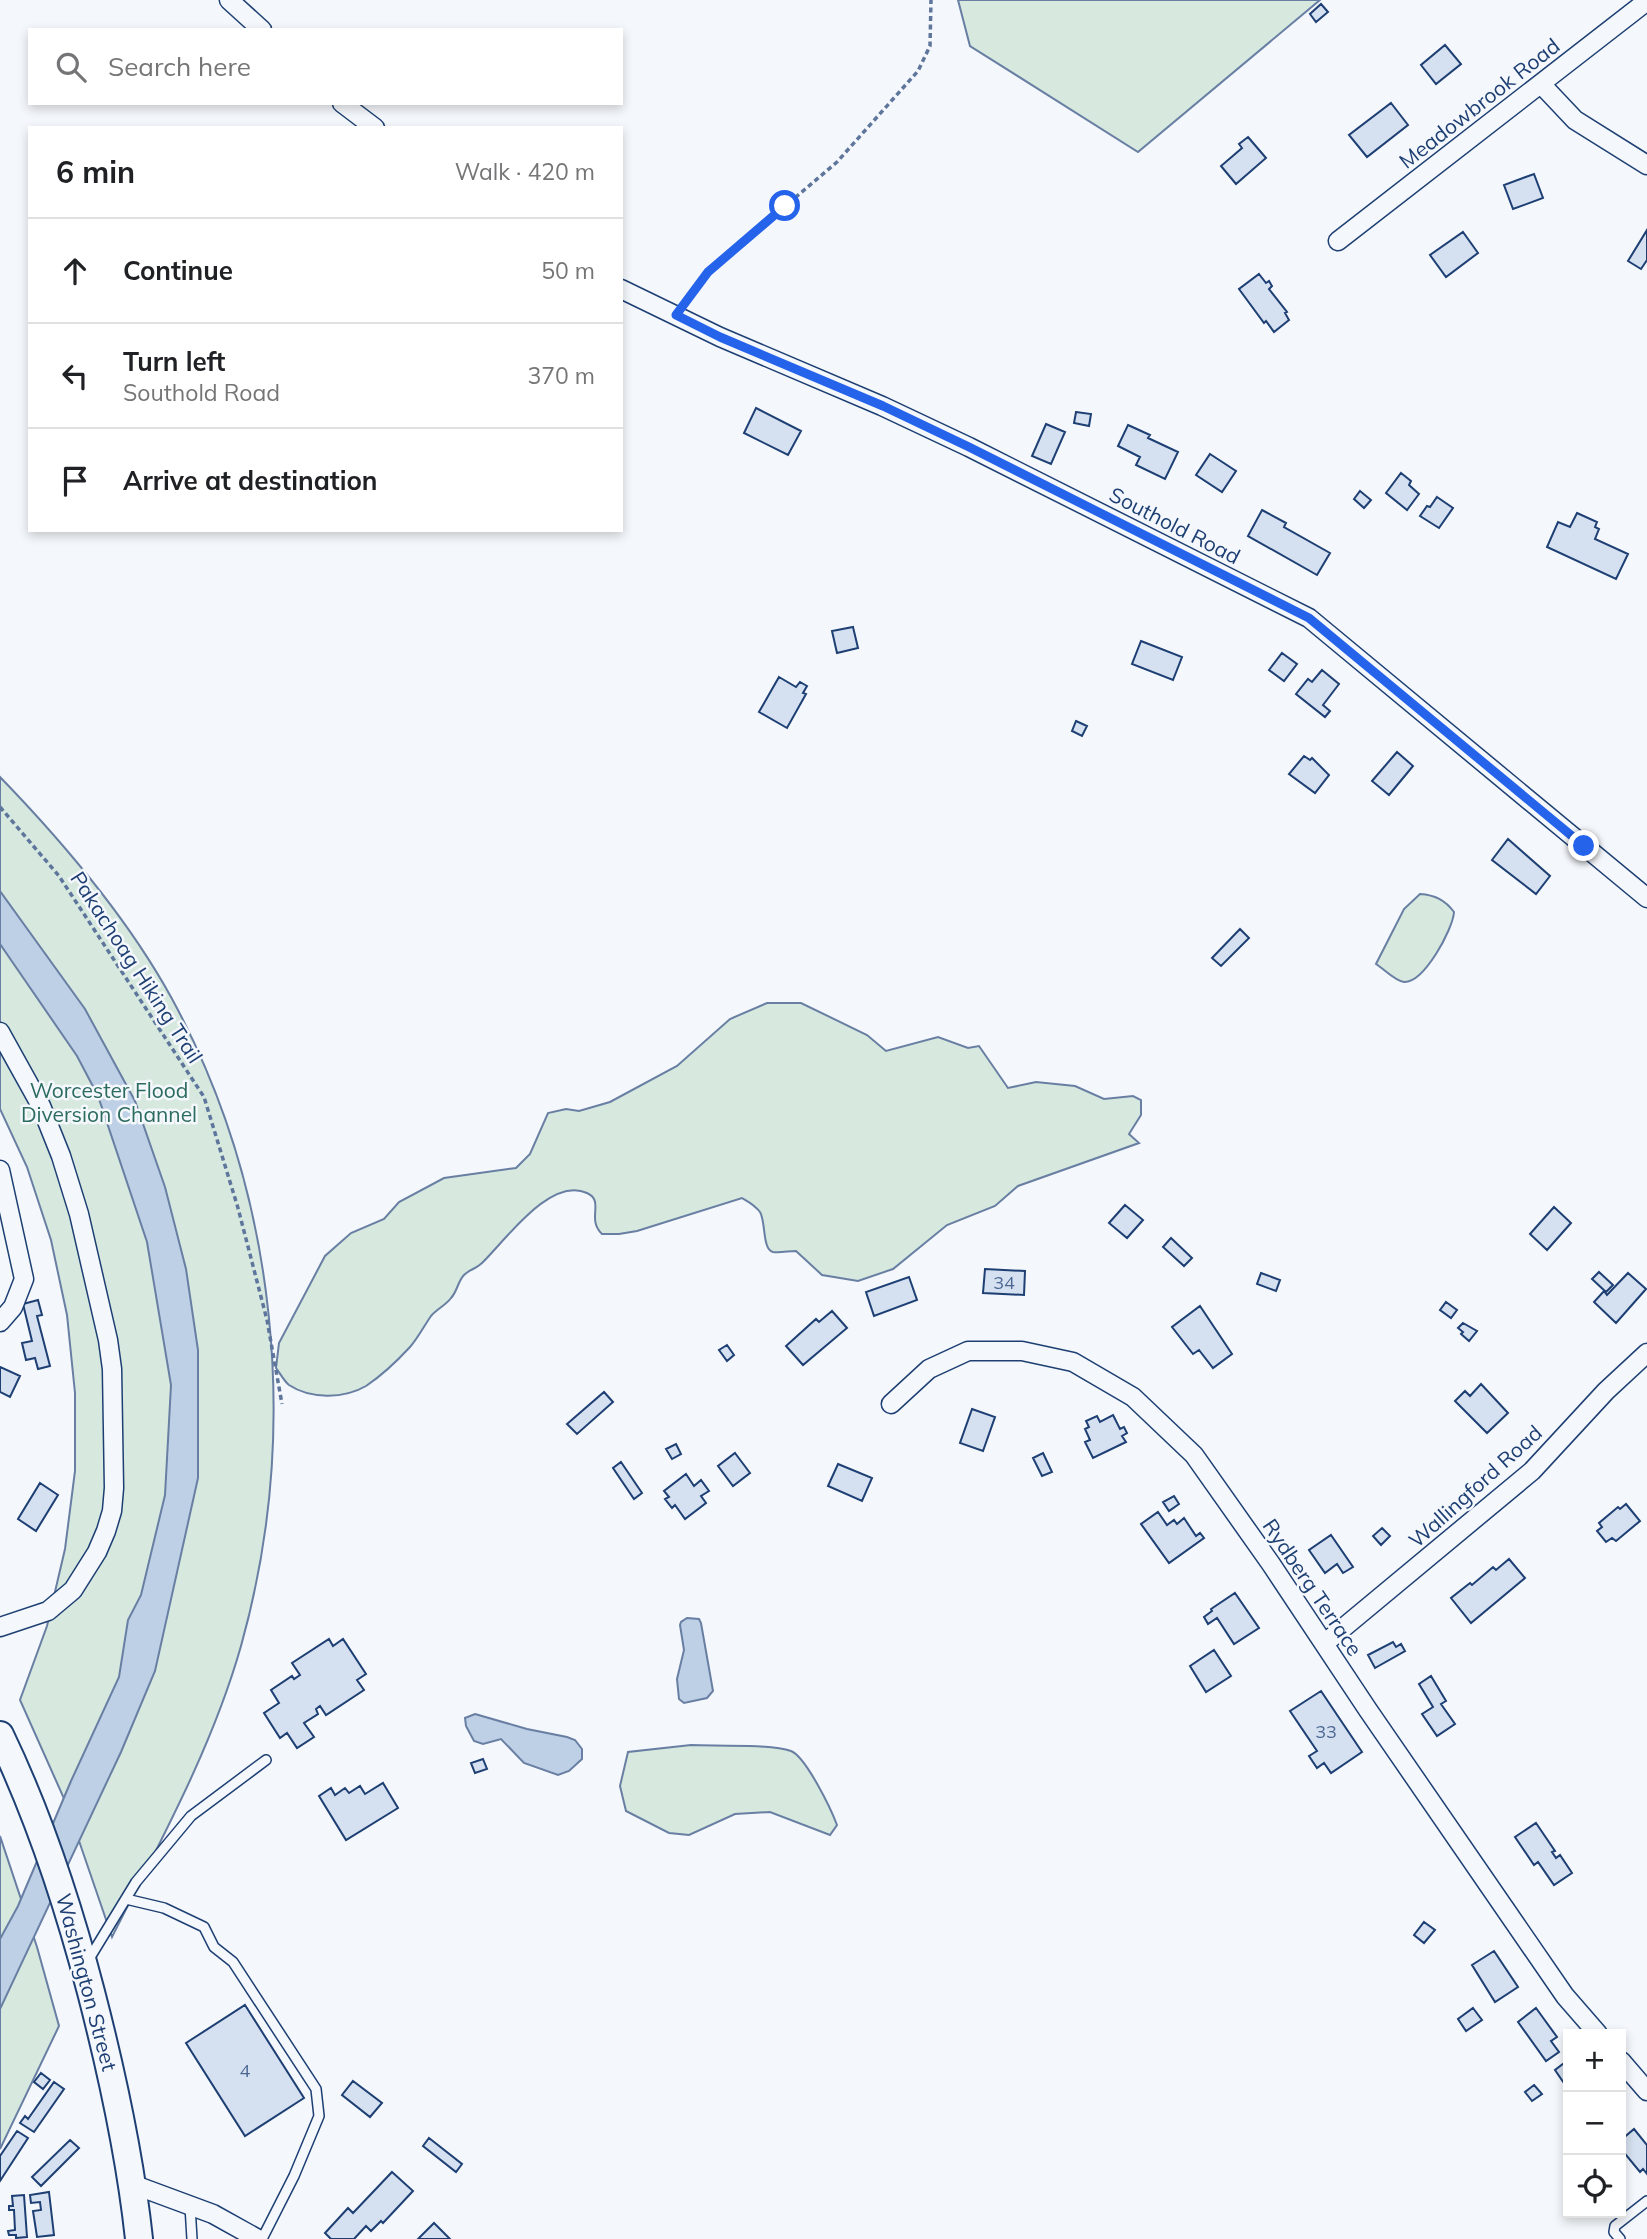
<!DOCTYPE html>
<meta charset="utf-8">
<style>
body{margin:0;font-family:Mulish,sans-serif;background:#f6f6f6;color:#202124}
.controls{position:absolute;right:21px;bottom:21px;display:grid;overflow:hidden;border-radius:0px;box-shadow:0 4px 10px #0003}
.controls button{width:63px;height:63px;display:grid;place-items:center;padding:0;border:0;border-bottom:2px solid #e0e0e0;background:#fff;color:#202124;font:35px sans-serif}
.stop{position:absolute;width:21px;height:21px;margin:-16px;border:5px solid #2563eb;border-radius:50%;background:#fff}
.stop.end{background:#2563eb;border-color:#fff;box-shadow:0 2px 7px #0008}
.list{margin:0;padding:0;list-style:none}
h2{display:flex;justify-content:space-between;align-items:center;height:91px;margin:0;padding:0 28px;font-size:30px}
h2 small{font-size:23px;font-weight:400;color:#757577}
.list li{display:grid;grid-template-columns:46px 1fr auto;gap:21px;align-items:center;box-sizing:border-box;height:105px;padding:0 28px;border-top:2px solid #e0e0e0}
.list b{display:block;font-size:26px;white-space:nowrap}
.list p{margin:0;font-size:23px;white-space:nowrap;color:#757577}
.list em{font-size:23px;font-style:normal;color:#757577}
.icon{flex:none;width:38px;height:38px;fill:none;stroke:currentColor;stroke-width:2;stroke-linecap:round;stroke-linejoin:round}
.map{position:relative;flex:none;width:1647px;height:2239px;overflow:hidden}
.search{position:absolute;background:#fff;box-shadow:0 4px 10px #0003;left:28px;top:28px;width:595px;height:77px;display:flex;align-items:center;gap:18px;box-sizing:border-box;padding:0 24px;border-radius:0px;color:#757577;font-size:26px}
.panel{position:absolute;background:#fff;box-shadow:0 4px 10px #0003;left:28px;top:126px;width:595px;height:406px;border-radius:0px}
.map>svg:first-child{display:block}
.green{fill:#d7e8df;stroke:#687fa3;stroke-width:2}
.water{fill:#bed0e5;stroke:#687fa3;stroke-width:2}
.building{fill:#d5e0f0;stroke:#1d3f73;stroke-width:2}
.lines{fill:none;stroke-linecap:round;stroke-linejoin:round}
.lane-casing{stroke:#1d3f73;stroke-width:12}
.street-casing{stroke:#1d3f73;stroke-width:21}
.primary-casing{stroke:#1d3f73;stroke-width:30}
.path{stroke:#5e769c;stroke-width:3.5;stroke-dasharray:5 3.5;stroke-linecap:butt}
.lane{stroke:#f4f7fb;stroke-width:9}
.street{stroke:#f4f7fb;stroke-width:18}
.primary{stroke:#f4f7fb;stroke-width:26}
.route{stroke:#2563eb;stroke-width:9}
.labels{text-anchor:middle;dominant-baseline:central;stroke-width:5;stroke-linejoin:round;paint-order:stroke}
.number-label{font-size:18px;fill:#4b6792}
.street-label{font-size:21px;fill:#1d3f73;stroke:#f4f7fb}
.park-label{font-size:21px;fill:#2c6c60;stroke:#f4f7fb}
</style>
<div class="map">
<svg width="1647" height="2239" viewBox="0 0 1647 2239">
<rect width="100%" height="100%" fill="#f4f7fb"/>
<!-- green -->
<path class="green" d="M 958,0 L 1320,0 L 1138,152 L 970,46 Z
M 0,777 C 62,841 128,919 171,997 C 278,1193 301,1432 241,1646 C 212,1748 160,1842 112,1937 L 66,1803 L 20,1700 L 47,1626 L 65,1549 L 75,1471 L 75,1393 L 67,1315 L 51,1240 L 27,1167 L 0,1109 Z
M 1420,894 C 1435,895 1445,900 1454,912 C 1453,929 1424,983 1404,982 C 1395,981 1384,969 1376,964 L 1404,909 Z
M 767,1003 L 801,1003 L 867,1035 L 886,1051 L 938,1037 L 968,1048 L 979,1046 L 1008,1088 L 1036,1082 L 1075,1086 L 1104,1099 L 1133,1096 L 1141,1100 L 1141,1115 L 1129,1134 L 1139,1143 L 1018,1186 L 995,1206 L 947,1225 L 893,1269 L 858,1281 L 822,1275 L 796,1251 C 789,1251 780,1253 773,1252 C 762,1249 766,1222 760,1212 C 755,1205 749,1202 742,1198 L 637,1231 L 619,1234 L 602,1234 C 586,1219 605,1201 587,1193 C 550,1176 505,1241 482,1263 C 477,1268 469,1270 464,1275 C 458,1281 457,1292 451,1298 C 446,1305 437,1309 431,1316 C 424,1326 418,1338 410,1347 C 398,1360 381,1376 366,1386 C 344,1399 310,1399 289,1385 C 284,1381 280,1373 276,1368 L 279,1343 L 325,1256 L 351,1233 L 384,1219 L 399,1202 L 444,1178 L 516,1168 L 530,1154 L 548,1113 L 566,1109 L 579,1111 L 610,1102 L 677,1066 L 730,1019 Z
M 691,1745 C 715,1746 770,1744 791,1751 C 806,1757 831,1809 837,1825 L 830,1835 L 770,1812 L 735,1814 L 689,1835 L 669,1833 L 626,1811 L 620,1786 L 628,1752 Z
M 0,1836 L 37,1947 L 59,2026 L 0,2149 Z"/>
<!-- water -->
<path class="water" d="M 0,891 L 85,1009 L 135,1101 L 165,1187 L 186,1269 L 198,1350 L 198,1478 L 155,1671 L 121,1752 L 0,2009 L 0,1939 L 18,1906 L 71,1781 L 119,1677 L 128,1620 L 141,1595 L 165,1495 L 171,1385 L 147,1242 L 98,1096 L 77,1056 L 0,944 Z
M 687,1618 L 699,1619 L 701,1623 L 713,1691 L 707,1698 L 684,1703 L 679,1699 L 677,1679 L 684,1650 L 680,1625 L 681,1622 Z
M 475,1714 L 527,1729 L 567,1737 L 575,1740 L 582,1749 L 582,1759 L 569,1771 L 558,1775 L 524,1763 L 501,1739 L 483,1744 L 474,1741 L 466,1726 L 465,1718 Z"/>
<!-- building -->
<path class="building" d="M 1321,4 L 1328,12 L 1316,22 L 1310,14 Z
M 1445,45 L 1461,64 L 1436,84 L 1421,65 Z
M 1391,103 L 1408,125 L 1367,157 L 1349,135 Z
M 1248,137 L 1266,158 L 1236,184 L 1221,166 L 1242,148 L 1239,144 Z
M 1534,174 L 1543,198 L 1513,209 L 1504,185 Z
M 1647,230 L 1647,260 L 1641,269 L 1628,261 Z
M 1463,232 L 1478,253 L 1446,277 L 1430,255 Z
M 1259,274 L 1266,283 L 1269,281 L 1272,286 L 1269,289 L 1287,312 L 1285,313 L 1289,320 L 1274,332 L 1266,321 L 1264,323 L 1239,289 Z
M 756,408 L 801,431 L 788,455 L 744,433 Z
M 1076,412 L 1091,414 L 1089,426 L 1074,423 Z
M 1046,424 L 1065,432 L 1051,464 L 1032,456 Z
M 1128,425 L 1150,435 L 1148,438 L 1178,452 L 1165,479 L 1136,465 L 1140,457 L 1118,446 Z
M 1210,454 L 1236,471 L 1222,492 L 1196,475 Z
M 1401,473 L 1411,481 L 1409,485 L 1419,494 L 1407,510 L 1386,493 Z
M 1360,491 L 1371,500 L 1364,508 L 1354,499 Z
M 1437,497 L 1453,508 L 1439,528 L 1420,516 L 1427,506 L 1430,507 Z
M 1262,510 L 1286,523 L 1284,527 L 1330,553 L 1317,575 L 1248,536 Z
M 1577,513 L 1597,522 L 1595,527 L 1599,529 L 1595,539 L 1628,554 L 1616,579 L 1547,547 L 1558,522 L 1570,527 Z
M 853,627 L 858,648 L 837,653 L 832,631 Z
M 1141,641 L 1182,657 L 1173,680 L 1132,664 Z
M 1282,653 L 1297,664 L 1284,681 L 1269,670 Z
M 1322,670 L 1339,684 L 1323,705 L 1330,711 L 1325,717 L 1296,694 L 1308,679 L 1312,682 Z
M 779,677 L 796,687 L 800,682 L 807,686 L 803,693 L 806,694 L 787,728 L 759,712 Z
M 1076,721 L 1087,726 L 1082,736 L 1072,731 Z
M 1397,752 L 1413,766 L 1389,795 L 1372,781 Z
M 1304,756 L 1310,760 L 1312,758 L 1329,775 L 1315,793 L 1289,774 Z
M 1508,839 L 1550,876 L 1536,894 L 1492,860 Z
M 1240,929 L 1249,938 L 1221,966 L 1212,958 Z
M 1125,1205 L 1143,1220 L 1127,1238 L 1109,1223 Z
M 1554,1207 L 1571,1223 L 1547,1250 L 1530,1234 Z
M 1171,1238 L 1192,1258 L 1184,1266 L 1163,1247 Z
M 985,1269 L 1025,1271 L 1024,1295 L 983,1293 Z
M 1599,1272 L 1613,1285 L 1606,1292 L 1592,1279 Z
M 1261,1273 L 1280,1280 L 1276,1291 L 1257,1284 Z
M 1628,1273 L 1646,1289 L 1616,1323 L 1594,1302 L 1604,1291 L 1607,1295 Z
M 909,1277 L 917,1300 L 874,1316 L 866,1292 Z
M 38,1300 L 42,1315 L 37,1316 L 50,1366 L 38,1369 L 35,1358 L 26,1360 L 22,1343 L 32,1341 L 23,1304 Z
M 1446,1302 L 1457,1310 L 1451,1318 L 1440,1310 Z
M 1200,1306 L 1232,1354 L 1213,1368 L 1199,1350 L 1193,1354 L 1172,1327 Z
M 832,1311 L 847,1328 L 803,1365 L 786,1346 L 816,1319 L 819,1322 Z
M 1463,1323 L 1477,1331 L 1469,1341 L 1461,1334 L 1463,1332 L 1458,1328 Z
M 727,1345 L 734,1355 L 727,1361 L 719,1350 Z
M 0,1367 L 20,1376 L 10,1397 L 0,1392 Z
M 1481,1384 L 1508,1413 L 1487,1433 L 1455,1401 L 1465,1391 L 1470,1396 Z
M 604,1392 L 613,1402 L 577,1434 L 567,1424 Z
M 972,1409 L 995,1417 L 983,1451 L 960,1443 Z
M 1113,1415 L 1120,1429 L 1124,1427 L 1127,1433 L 1122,1436 L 1126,1442 L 1093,1458 L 1085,1442 L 1090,1440 L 1085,1429 L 1089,1427 L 1086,1421 L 1097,1416 L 1100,1422 Z
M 676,1444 L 681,1454 L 672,1459 L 666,1449 Z
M 735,1453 L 750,1473 L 733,1486 L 718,1466 Z
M 1043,1453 L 1052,1472 L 1042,1476 L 1033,1458 Z
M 621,1462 L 642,1493 L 634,1499 L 613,1468 Z
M 838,1464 L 872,1478 L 862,1501 L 828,1486 Z
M 686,1474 L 694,1486 L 701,1480 L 709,1491 L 701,1496 L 706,1503 L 685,1519 L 675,1505 L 672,1508 L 665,1499 L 669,1497 L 664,1491 Z
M 40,1483 L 58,1495 L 36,1531 L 18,1519 Z
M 1174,1496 L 1179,1504 L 1169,1511 L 1163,1502 Z
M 1626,1504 L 1640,1521 L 1616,1541 L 1612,1538 L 1606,1542 L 1597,1531 L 1602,1527 L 1599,1523 L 1618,1507 L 1620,1509 Z
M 1158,1512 L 1167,1525 L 1174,1520 L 1177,1524 L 1184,1518 L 1196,1536 L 1200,1533 L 1204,1538 L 1169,1563 L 1141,1524 Z
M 1382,1528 L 1390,1536 L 1381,1545 L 1373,1536 Z
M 1331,1535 L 1353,1567 L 1343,1573 L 1337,1564 L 1325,1573 L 1309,1550 Z
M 1509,1559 L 1525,1578 L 1471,1623 L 1451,1598 L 1470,1583 L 1472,1585 L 1493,1567 L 1496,1570 Z
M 1235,1593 L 1259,1628 L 1234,1644 L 1217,1618 L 1208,1624 L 1204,1617 L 1212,1611 L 1211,1609 Z
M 329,1639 L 333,1646 L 343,1639 L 366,1674 L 357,1680 L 364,1690 L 326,1715 L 320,1706 L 316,1709 L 318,1714 L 304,1723 L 314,1737 L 297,1748 L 287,1733 L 280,1738 L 264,1713 L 279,1703 L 271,1690 L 292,1676 L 294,1679 L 300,1675 L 292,1663 Z
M 1393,1642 L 1396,1647 L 1401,1644 L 1405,1651 L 1375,1668 L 1368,1655 Z
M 1214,1650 L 1231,1676 L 1206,1692 L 1190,1666 Z
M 1431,1676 L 1446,1701 L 1441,1704 L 1455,1724 L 1437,1736 L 1422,1714 L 1433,1707 L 1419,1684 Z
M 1321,1691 L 1362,1752 L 1331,1773 L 1324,1763 L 1317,1768 L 1309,1756 L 1317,1751 L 1290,1711 Z
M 483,1759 L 487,1769 L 475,1773 L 471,1763 Z
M 383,1783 L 398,1808 L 346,1840 L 319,1796 L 331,1788 L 335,1795 L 345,1788 L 349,1793 L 360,1786 L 365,1794 Z
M 1536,1823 L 1555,1851 L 1552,1852 L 1556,1858 L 1560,1855 L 1572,1873 L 1554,1885 L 1538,1862 L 1534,1865 L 1515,1837 Z
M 1424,1922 L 1435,1930 L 1424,1943 L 1414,1935 Z
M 1494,1951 L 1518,1987 L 1495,2002 L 1472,1965 Z
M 245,2005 L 304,2098 L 245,2136 L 186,2043 Z
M 1473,2008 L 1482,2020 L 1466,2031 L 1458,2019 Z
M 1536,2008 L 1557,2037 L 1551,2041 L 1559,2052 L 1546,2061 L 1518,2022 Z
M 1568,2060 L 1568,2089 L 1555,2070 Z
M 41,2073 L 50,2080 L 43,2089 L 34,2082 Z
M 353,2081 L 382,2103 L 370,2117 L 342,2095 Z
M 54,2082 L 64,2089 L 34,2132 L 20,2123 L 25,2116 L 28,2119 Z
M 1534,2085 L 1542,2094 L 1532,2101 L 1525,2092 Z
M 1634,2129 L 1647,2145 L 1647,2174 L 1643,2169 L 1640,2172 L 1621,2149 L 1621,2140 Z
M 17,2131 L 28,2138 L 0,2181 L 0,2156 Z
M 429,2138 L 462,2164 L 456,2172 L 423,2146 Z
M 70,2140 L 79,2148 L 41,2186 L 32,2177 Z
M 392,2172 L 413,2191 L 383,2223 L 381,2221 L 371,2231 L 366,2226 L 354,2239 L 331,2239 L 325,2233 L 348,2208 L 353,2213 Z
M 49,2192 L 54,2235 L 37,2237 L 33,2211 L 41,2210 L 40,2202 L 31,2203 L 30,2195 Z
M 24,2195 L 27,2237 L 16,2238 L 16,2235 L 9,2235 L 8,2231 L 15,2230 L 14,2210 L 9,2210 L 9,2206 L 13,2206 L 12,2196 Z
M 434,2223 L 450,2239 L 418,2239 Z"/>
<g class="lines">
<!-- lane casing -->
<g class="lane-casing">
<path id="lane" d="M 126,1899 L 164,1908 L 204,1927 L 214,1947 L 233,1962 L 316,2089 L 319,2116 L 294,2176 L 262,2239
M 89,1959 L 136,1882 L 191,1816 L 266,1760
M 190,2206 L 192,2239
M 1620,2239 L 1614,2232 L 1615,2226 L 1647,2201"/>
</g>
<!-- street casing -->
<g class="street-casing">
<path id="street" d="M 229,0 L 262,30
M 1541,84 L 1575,120 L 1647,165
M 342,103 L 375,128
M 1338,241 L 1647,1
M 621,289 L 720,337 L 882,406 L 969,447 L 1309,618 L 1647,898
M 0,1032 L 41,1106 L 61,1156 L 79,1214 L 108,1340 L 112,1369 L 114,1488 L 112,1511 L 106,1531 L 97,1552 L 73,1590 L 48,1611 L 0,1627
M 0,1170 L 24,1279 L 13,1307 L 0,1322
M 891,1404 L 929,1369 L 968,1351 L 1022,1351 L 1073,1362 L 1133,1397 L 1194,1455 L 1271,1564 L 1368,1710 L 1565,1996 L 1598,2034
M 1325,1643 L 1532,1471 L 1606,1391 L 1647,1353
M 1621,2061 L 1647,2091
M 132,2184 L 213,2214 L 258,2239"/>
</g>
<!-- primary casing -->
<g class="primary-casing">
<path id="primary" d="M 0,1735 C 40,1818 68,1904 91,1992 C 112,2073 130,2155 139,2239"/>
</g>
<!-- path -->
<path class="path" d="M 684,302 L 708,272 L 837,162 L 918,71 L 930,46 L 931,0
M 0,807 L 59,876 L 204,1097 L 238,1208 L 267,1320 L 282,1404"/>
<!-- lane -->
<use href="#lane" class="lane"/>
<!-- street -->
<use href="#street" class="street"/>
<!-- primary -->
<use href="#primary" class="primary"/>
</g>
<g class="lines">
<!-- route -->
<path class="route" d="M 785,206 L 708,272 L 676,315 L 720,337 L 883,406 L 969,447 L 1309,618 L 1584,846"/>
</g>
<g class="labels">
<!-- number labels -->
<g class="number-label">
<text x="1004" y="1282">34</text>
<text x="1326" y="1731">33</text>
<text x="245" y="2070">4</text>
</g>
<!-- street labels -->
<g class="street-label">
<text transform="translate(1479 103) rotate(-38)">Meadowbrook Road</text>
<text transform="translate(1175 525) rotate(27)">Southold Road</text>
<text transform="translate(137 967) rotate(57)">Pakachoag Hiking Trail</text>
<text transform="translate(1475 1486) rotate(-42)">Wallingford Road</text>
<text transform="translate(1313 1587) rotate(56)">Rydberg Terrace</text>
<text transform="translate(87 1982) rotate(75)">Washington Street</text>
</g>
<!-- park labels -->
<g class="park-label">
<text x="109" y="1090">Worcester Flood<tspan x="109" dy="24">Diversion Channel</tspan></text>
</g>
</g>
</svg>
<div class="controls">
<button>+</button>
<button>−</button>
<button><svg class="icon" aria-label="locate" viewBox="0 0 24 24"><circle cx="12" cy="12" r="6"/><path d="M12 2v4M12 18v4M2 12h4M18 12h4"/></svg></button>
</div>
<div class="stop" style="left:785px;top:206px"></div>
<div class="stop end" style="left:1584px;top:846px"></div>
<div class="search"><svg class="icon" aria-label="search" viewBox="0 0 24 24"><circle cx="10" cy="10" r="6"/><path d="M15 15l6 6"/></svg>Search here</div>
<section class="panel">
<h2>6 min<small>Walk · 420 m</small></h2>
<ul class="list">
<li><svg class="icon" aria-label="ahead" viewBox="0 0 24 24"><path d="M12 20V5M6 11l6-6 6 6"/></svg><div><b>Continue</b></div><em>50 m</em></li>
<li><svg class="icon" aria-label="left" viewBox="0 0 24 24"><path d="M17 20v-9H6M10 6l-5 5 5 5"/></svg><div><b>Turn left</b><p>Southold Road</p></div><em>370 m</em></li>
<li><svg class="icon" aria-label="arrive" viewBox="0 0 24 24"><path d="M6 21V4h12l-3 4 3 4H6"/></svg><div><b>Arrive at destination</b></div></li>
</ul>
</section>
</div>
